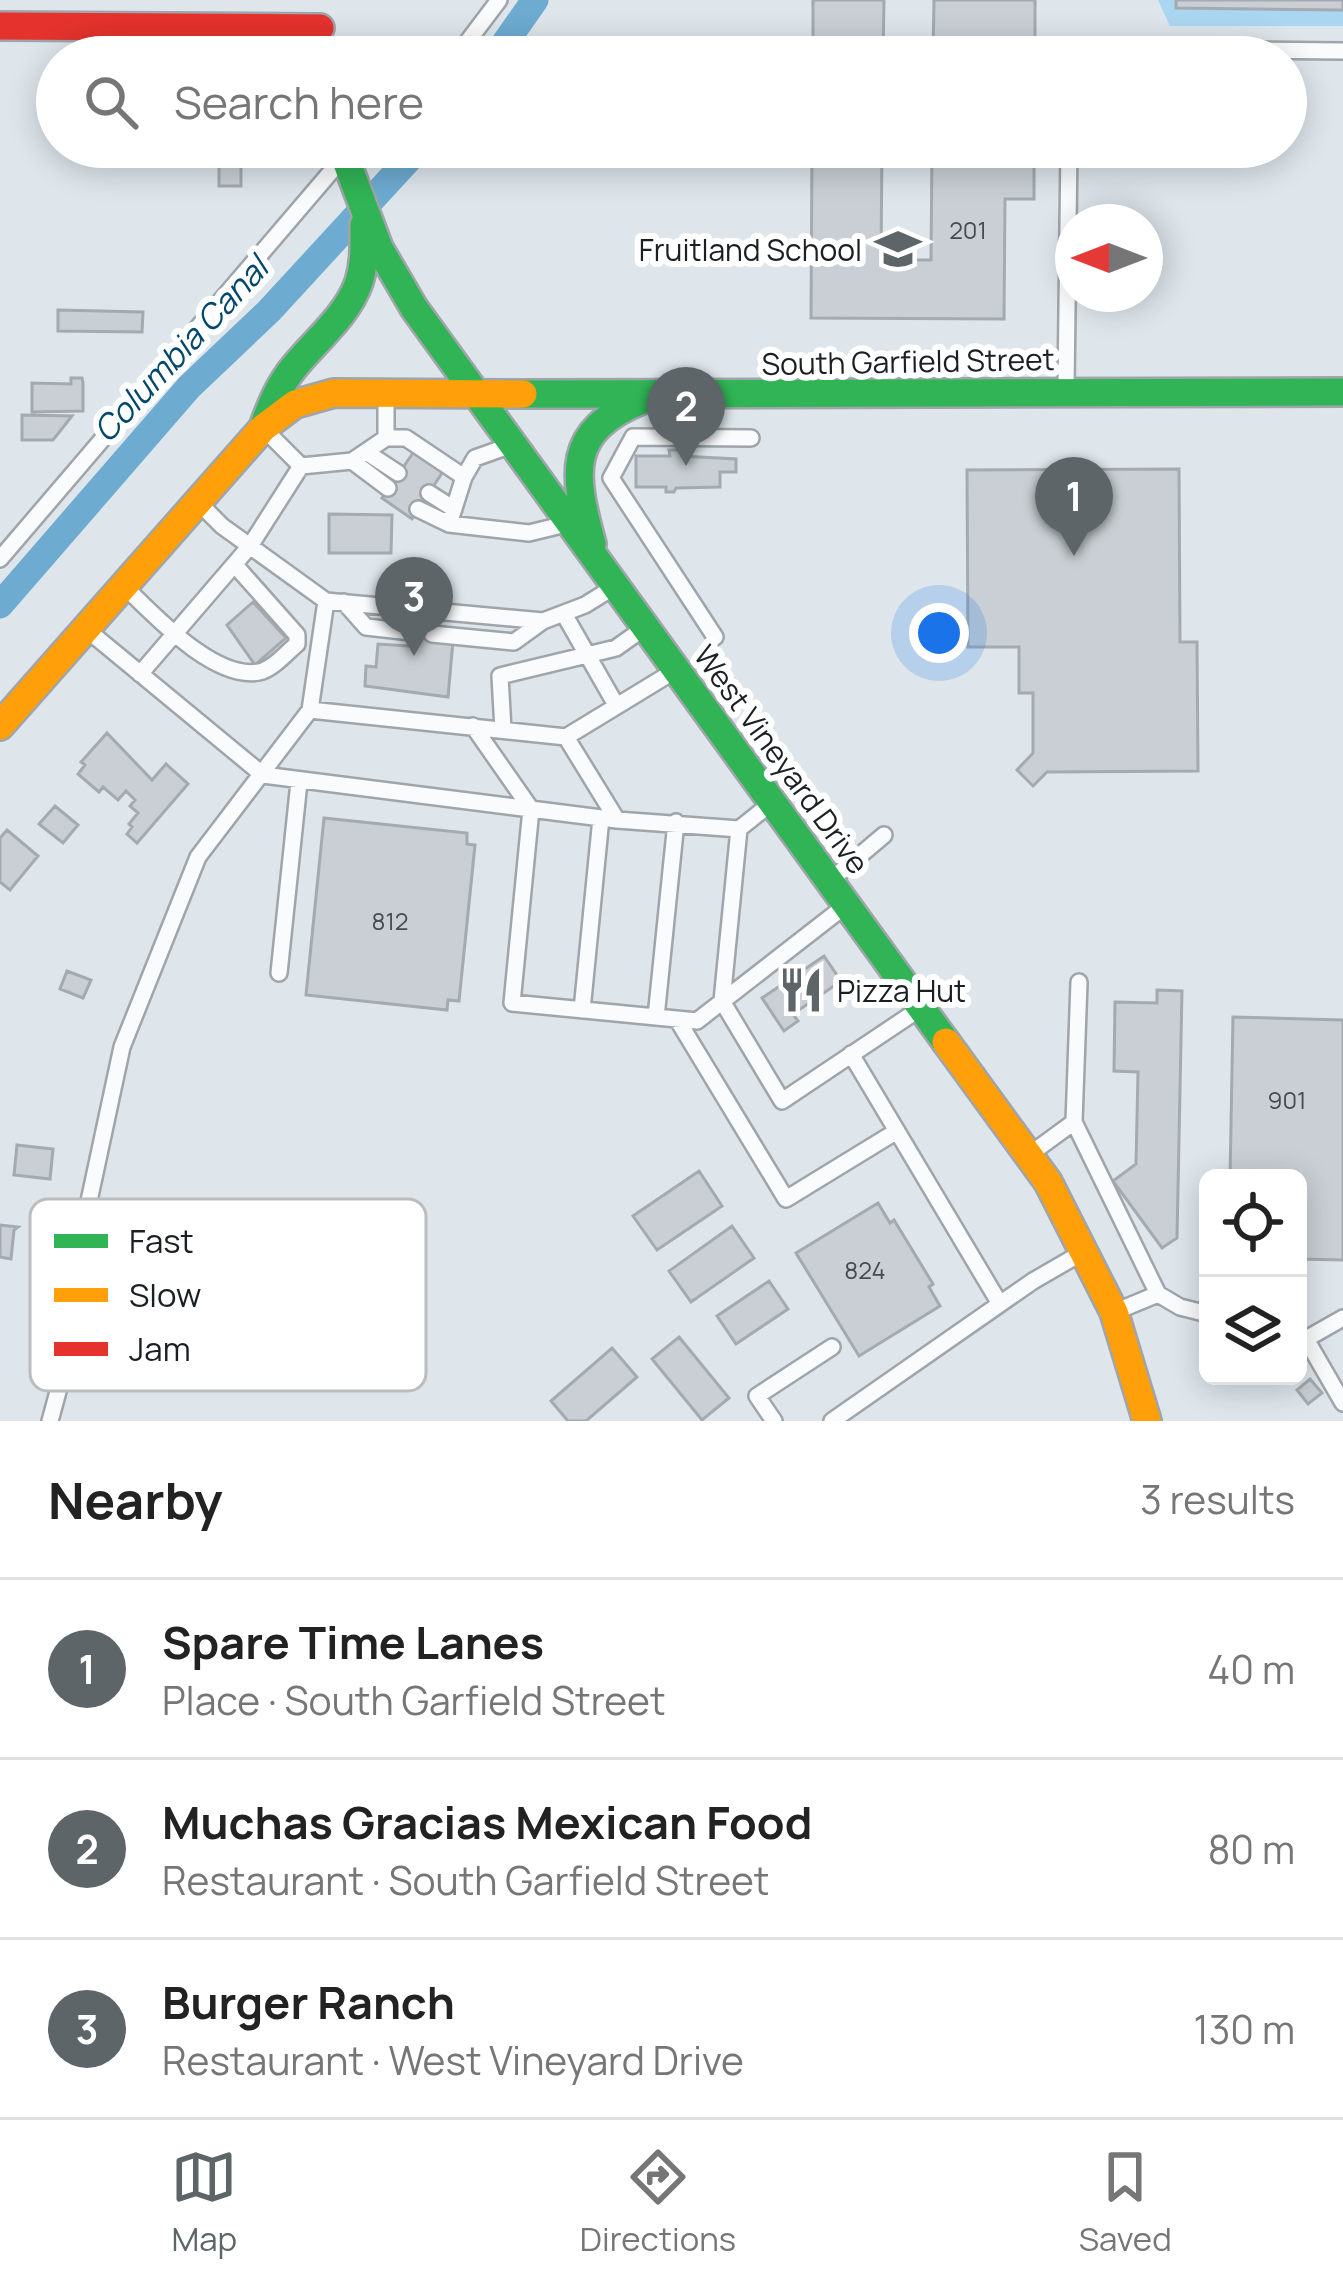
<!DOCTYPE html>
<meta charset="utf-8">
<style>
body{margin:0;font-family:Manrope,sans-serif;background:#f2f2f2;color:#222}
.controls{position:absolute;right:36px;bottom:36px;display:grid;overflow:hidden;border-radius:18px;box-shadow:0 6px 30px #0003}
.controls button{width:108px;height:108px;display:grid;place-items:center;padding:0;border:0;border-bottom:3px solid #e0e0e0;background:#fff;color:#222;font:60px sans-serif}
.compass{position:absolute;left:1055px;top:204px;width:108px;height:108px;border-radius:50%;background:#fff;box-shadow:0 6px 30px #0003;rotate:270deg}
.you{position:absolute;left:939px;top:633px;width:42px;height:42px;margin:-30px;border:9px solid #fff;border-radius:50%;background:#1a73e8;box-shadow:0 0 0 18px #1a73e833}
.badge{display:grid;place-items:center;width:78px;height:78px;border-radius:50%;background:#5e6569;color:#fff;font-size:39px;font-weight:700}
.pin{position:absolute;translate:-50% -99px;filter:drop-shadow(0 3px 6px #0008)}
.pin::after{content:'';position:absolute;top:63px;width:42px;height:36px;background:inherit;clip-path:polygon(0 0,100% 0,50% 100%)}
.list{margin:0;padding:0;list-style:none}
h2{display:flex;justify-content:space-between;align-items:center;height:156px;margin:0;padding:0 48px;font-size:51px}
h2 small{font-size:39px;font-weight:400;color:#767676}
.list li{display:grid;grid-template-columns:78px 1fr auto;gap:36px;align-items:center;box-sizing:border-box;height:180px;padding:0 48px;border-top:3px solid #e0e0e0}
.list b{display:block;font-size:45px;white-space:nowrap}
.list p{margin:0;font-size:39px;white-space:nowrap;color:#767676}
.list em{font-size:39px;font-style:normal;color:#767676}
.icon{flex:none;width:66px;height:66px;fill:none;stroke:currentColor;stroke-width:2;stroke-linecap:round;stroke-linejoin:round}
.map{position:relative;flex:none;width:1343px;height:1421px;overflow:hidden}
.search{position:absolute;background:#fff;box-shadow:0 6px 30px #0003;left:36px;right:36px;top:36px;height:132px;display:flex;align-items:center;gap:30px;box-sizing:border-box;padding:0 42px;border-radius:66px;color:#767676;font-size:45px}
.sheet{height:696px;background:#fff}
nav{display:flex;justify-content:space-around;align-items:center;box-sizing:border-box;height:168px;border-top:3px solid #e0e0e0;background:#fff;font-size:33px;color:#767676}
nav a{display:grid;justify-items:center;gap:6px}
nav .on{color:#5e6569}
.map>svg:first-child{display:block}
.green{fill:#abd6f2}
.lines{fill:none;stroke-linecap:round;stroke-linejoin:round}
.canal{stroke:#6dabd1;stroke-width:27}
.building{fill:#c9cfd4;stroke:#a4aaae;stroke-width:3}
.lane-casing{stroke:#9fa5aa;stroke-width:20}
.fast-casing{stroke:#9fa5aa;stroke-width:32}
.slow-casing{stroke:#9fa5aa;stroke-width:32}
.jam-casing{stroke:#9fa5aa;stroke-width:32}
.lane{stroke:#fafbfc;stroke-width:15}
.fast{stroke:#30b455;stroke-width:27}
.slow{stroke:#ff9f0a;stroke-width:27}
.jam{stroke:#e5322d;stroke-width:27}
.labels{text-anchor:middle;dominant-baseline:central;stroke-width:12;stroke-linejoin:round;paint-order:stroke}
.number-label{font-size:24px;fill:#454b4f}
.poi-label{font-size:30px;fill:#191f23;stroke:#fff;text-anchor:end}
.street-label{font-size:30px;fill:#191f23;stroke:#fff}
.water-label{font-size:33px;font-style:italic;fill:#00486b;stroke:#fff}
.key{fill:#fff;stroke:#babcbd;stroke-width:3}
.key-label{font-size:33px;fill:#191f23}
</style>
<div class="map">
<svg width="1343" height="1421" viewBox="0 0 1343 1421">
<rect width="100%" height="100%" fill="#dee6ec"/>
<!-- green -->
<path class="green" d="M 1158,0 L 1343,0 L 1343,26 L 1170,26 Z"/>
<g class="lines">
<!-- canal -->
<path class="canal" d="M 495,57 L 535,0
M 0,605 L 189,387 L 269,311 L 420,147"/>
</g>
<!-- building -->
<path class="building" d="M 813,0 L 884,0 L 883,57 L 813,57 Z
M 934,0 L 1035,0 L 1035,57 L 933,57 Z
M 1176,0 L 1343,0 L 1343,10 L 1176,8 Z
M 159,147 L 197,147 L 197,160 L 159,164 Z
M 219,147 L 256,147 L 256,160 L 241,160 L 241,186 L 219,186 Z
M 812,147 L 882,147 L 881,260 L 931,260 L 932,147 L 1034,147 L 1034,199 L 1005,199 L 1004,319 L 811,318 Z
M 58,310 L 143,312 L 142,332 L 58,331 Z
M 71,378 L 82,378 L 83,383 L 83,411 L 32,412 L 32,383 L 71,384 Z
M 22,415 L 72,416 L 53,440 L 22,440 Z
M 415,450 L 444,470 L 412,519 L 382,498 Z
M 669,450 L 681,450 L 682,456 L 736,459 L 736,472 L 720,472 L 720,487 L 676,488 L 674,492 L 666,492 L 666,487 L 636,487 L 636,456 L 670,456 Z
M 1179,469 L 1180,642 L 1197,642 L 1198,771 L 1047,772 L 1033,786 L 1017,770 L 1033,753 L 1033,693 L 1019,693 L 1019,647 L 968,647 L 967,470 Z
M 329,514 L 392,515 L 391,553 L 329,553 Z
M 253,602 L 286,638 L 255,665 L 227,625 Z
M 411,619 L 433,621 L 431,639 L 453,641 L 448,697 L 365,686 L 366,666 L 376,667 L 378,644 L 409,646 Z
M 107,733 L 152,780 L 166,764 L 188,784 L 137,843 L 127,834 L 132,827 L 129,824 L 138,813 L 130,806 L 135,800 L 126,791 L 118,800 L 103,787 L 99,792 L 78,774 L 85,765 L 81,762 Z
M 55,806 L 78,825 L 63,843 L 39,824 Z
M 324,818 L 467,833 L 467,844 L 475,845 L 459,1001 L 448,1000 L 447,1010 L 306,995 Z
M 7,830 L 38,856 L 10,890 L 0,882 L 0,838 Z
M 824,956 L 841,981 L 793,1014 L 798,1021 L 784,1031 L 762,998 Z
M 67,971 L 91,980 L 83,998 L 60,989 Z
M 1157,990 L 1182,991 L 1177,1238 L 1162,1248 L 1113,1181 L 1136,1164 L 1138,1072 L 1114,1071 L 1115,1002 L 1157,1003 Z
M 1233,1017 L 1343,1020 L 1343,1260 L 1298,1259 L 1298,1178 L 1230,1178 Z
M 17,1145 L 53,1149 L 50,1179 L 14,1175 Z
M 699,1171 L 722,1206 L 657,1250 L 633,1216 Z
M 878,1203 L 890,1223 L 894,1220 L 933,1284 L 929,1287 L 940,1306 L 859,1356 L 796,1253 Z
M 0,1225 L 18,1227 L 14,1230 L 11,1259 L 0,1257 Z
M 732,1226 L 754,1258 L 691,1302 L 669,1271 Z
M 769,1281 L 788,1309 L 736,1344 L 717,1316 Z
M 679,1337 L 729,1398 L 702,1420 L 652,1359 Z
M 612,1348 L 637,1377 L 586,1421 L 568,1421 L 551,1401 Z
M 1310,1379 L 1322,1393 L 1308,1404 L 1297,1390 Z"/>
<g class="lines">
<!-- lane casing -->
<g class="lane-casing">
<path id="lane" d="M 456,57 L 499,0
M 1069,57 L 1069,48 L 1343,51
M 1066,389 L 1069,147
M 265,430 L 301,466
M 386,438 L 406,438 L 464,477
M 506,447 L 475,458 L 464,477 L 449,524 L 529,533 L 566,524
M 366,452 L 398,473
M 352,461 L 388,488
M 429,493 L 454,509
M 200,504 L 222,526 L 326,601 L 543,621 L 585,605 L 614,587
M 418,509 L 449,524
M 0,559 L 341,160
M 126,588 C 155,616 214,680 259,672 C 273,669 286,653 297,644 L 297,635 L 235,565
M 344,602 L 366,627 L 411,632
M 564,614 L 616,705
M 91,633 L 263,775 L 617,820
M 432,634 L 514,642 L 543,621
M 715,637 L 611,478 L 633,437 L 751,438
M 140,674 L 250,546 L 301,466 L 352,461 L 386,438 L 386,395
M 310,710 L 326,601
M 473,726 L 531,809 L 512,1003 L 697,1021 L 845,906
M 503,730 L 500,676 L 616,648 L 644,628
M 566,737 L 671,673
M 739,829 L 722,1001 L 782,1101 L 918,1010
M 832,879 L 884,835
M 279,973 L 299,782
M 582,1010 L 601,818
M 656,1017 L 676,822
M 677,1019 L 786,1199 L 897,1131
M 851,1054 L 1000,1304
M 1074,1122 L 1079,982
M 1033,1152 L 1074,1122 L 1158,1294 L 1180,1307 L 1208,1314
M 1117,1311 L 1158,1294
M 1298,1337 L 1306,1339 L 1343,1403
M 1306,1339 L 1343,1318
M 50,1421 L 75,1329 L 89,1201 L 122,1047 L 198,857 L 310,710 L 566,737 L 617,820 L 739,829 L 769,805
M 774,1421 L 757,1396 L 832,1347
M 832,1421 L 1033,1281 L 1078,1255"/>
</g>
<!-- fast casing -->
<g class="fast-casing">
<path id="fast" d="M 341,147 L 379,248 L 414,308 L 946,1042
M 523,394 L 1343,392
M 264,425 C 272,403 280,384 295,366 C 317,339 347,316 359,282 C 365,263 364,245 364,225
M 592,544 C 573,474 565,431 642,400"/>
</g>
<!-- slow casing -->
<g class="slow-casing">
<path id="slow" d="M 0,726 L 263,428 L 295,404 L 334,393 L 523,394
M 946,1042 L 1048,1182 L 1114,1312 L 1147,1421"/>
</g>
<!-- jam casing -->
<g class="jam-casing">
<path id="jam" d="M 0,26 L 320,28"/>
</g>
<!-- lane -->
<use href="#lane" class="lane"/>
<!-- fast -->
<use href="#fast" class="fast"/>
<!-- slow -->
<use href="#slow" class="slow"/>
<!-- jam -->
<use href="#jam" class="jam"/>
</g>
<!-- icons -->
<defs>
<g id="school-bare" transform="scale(3.6)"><path d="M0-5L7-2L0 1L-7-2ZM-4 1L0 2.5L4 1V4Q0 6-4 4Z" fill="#5e6569" stroke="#fff" stroke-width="2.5" paint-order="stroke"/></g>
<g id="restaurant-bare" transform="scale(3.6)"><path d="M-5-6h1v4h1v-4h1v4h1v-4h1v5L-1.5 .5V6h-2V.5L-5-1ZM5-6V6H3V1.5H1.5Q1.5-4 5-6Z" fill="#5e6569" stroke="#fff" stroke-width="2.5" paint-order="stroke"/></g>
</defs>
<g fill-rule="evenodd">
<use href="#school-bare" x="898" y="249"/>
<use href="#restaurant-bare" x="801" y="990"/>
</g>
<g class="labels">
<!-- number labels -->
<g class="number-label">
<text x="968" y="229">201</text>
<text x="390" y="920">812</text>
<text x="1287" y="1099">901</text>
<text x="865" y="1269">824</text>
</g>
<!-- poi labels -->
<g class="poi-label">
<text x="862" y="249">Fruitland School</text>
<text x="837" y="990" text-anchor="start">Pizza Hut</text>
</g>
<!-- street labels -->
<g class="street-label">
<text transform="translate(908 361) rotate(-1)">South Garfield Street</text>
<text transform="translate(782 759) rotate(54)">West Vineyard Drive</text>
</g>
<!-- water labels -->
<g class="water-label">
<text transform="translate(180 349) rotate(-47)">Columbia Canal</text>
</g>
</g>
<!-- legend -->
<rect x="30" y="1199" width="396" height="192" rx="18" class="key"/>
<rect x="54" y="1234" width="54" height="14" fill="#30b455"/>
<rect x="54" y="1288" width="54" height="14" fill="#ff9f0a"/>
<rect x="54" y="1342" width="54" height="14" fill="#e5322d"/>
<g class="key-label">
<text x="129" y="1253">Fast</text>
<text x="129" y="1307">Slow</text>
<text x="129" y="1361">Jam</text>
</g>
</svg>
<div class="controls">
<button><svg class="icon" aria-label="locate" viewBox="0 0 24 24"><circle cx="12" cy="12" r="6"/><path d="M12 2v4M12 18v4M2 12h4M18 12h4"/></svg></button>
<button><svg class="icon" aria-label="layers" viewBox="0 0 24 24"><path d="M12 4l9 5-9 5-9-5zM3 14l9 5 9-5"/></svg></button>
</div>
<svg class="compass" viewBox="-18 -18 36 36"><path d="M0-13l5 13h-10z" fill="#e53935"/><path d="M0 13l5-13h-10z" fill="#767676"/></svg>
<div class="you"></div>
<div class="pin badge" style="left:1074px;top:556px">1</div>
<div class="pin badge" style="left:686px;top:466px">2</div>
<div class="pin badge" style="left:414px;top:656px">3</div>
<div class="search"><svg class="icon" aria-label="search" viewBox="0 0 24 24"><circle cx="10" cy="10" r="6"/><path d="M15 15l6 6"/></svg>Search here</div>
</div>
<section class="sheet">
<h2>Nearby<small>3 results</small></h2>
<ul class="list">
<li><span class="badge">1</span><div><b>Spare Time Lanes</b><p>Place · South Garfield Street</p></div><em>40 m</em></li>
<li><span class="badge">2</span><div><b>Muchas Gracias Mexican Food</b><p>Restaurant · South Garfield Street</p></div><em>80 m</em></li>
<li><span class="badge">3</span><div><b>Burger Ranch</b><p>Restaurant · West Vineyard Drive</p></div><em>130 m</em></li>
</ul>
</section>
<nav>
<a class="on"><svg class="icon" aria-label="map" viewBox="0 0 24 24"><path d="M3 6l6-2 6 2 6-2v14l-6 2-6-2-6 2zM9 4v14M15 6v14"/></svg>Map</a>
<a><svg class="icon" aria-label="directions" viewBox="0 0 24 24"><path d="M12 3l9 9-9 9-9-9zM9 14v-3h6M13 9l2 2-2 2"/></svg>Directions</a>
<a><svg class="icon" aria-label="saved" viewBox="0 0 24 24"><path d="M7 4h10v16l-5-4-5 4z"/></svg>Saved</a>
</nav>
